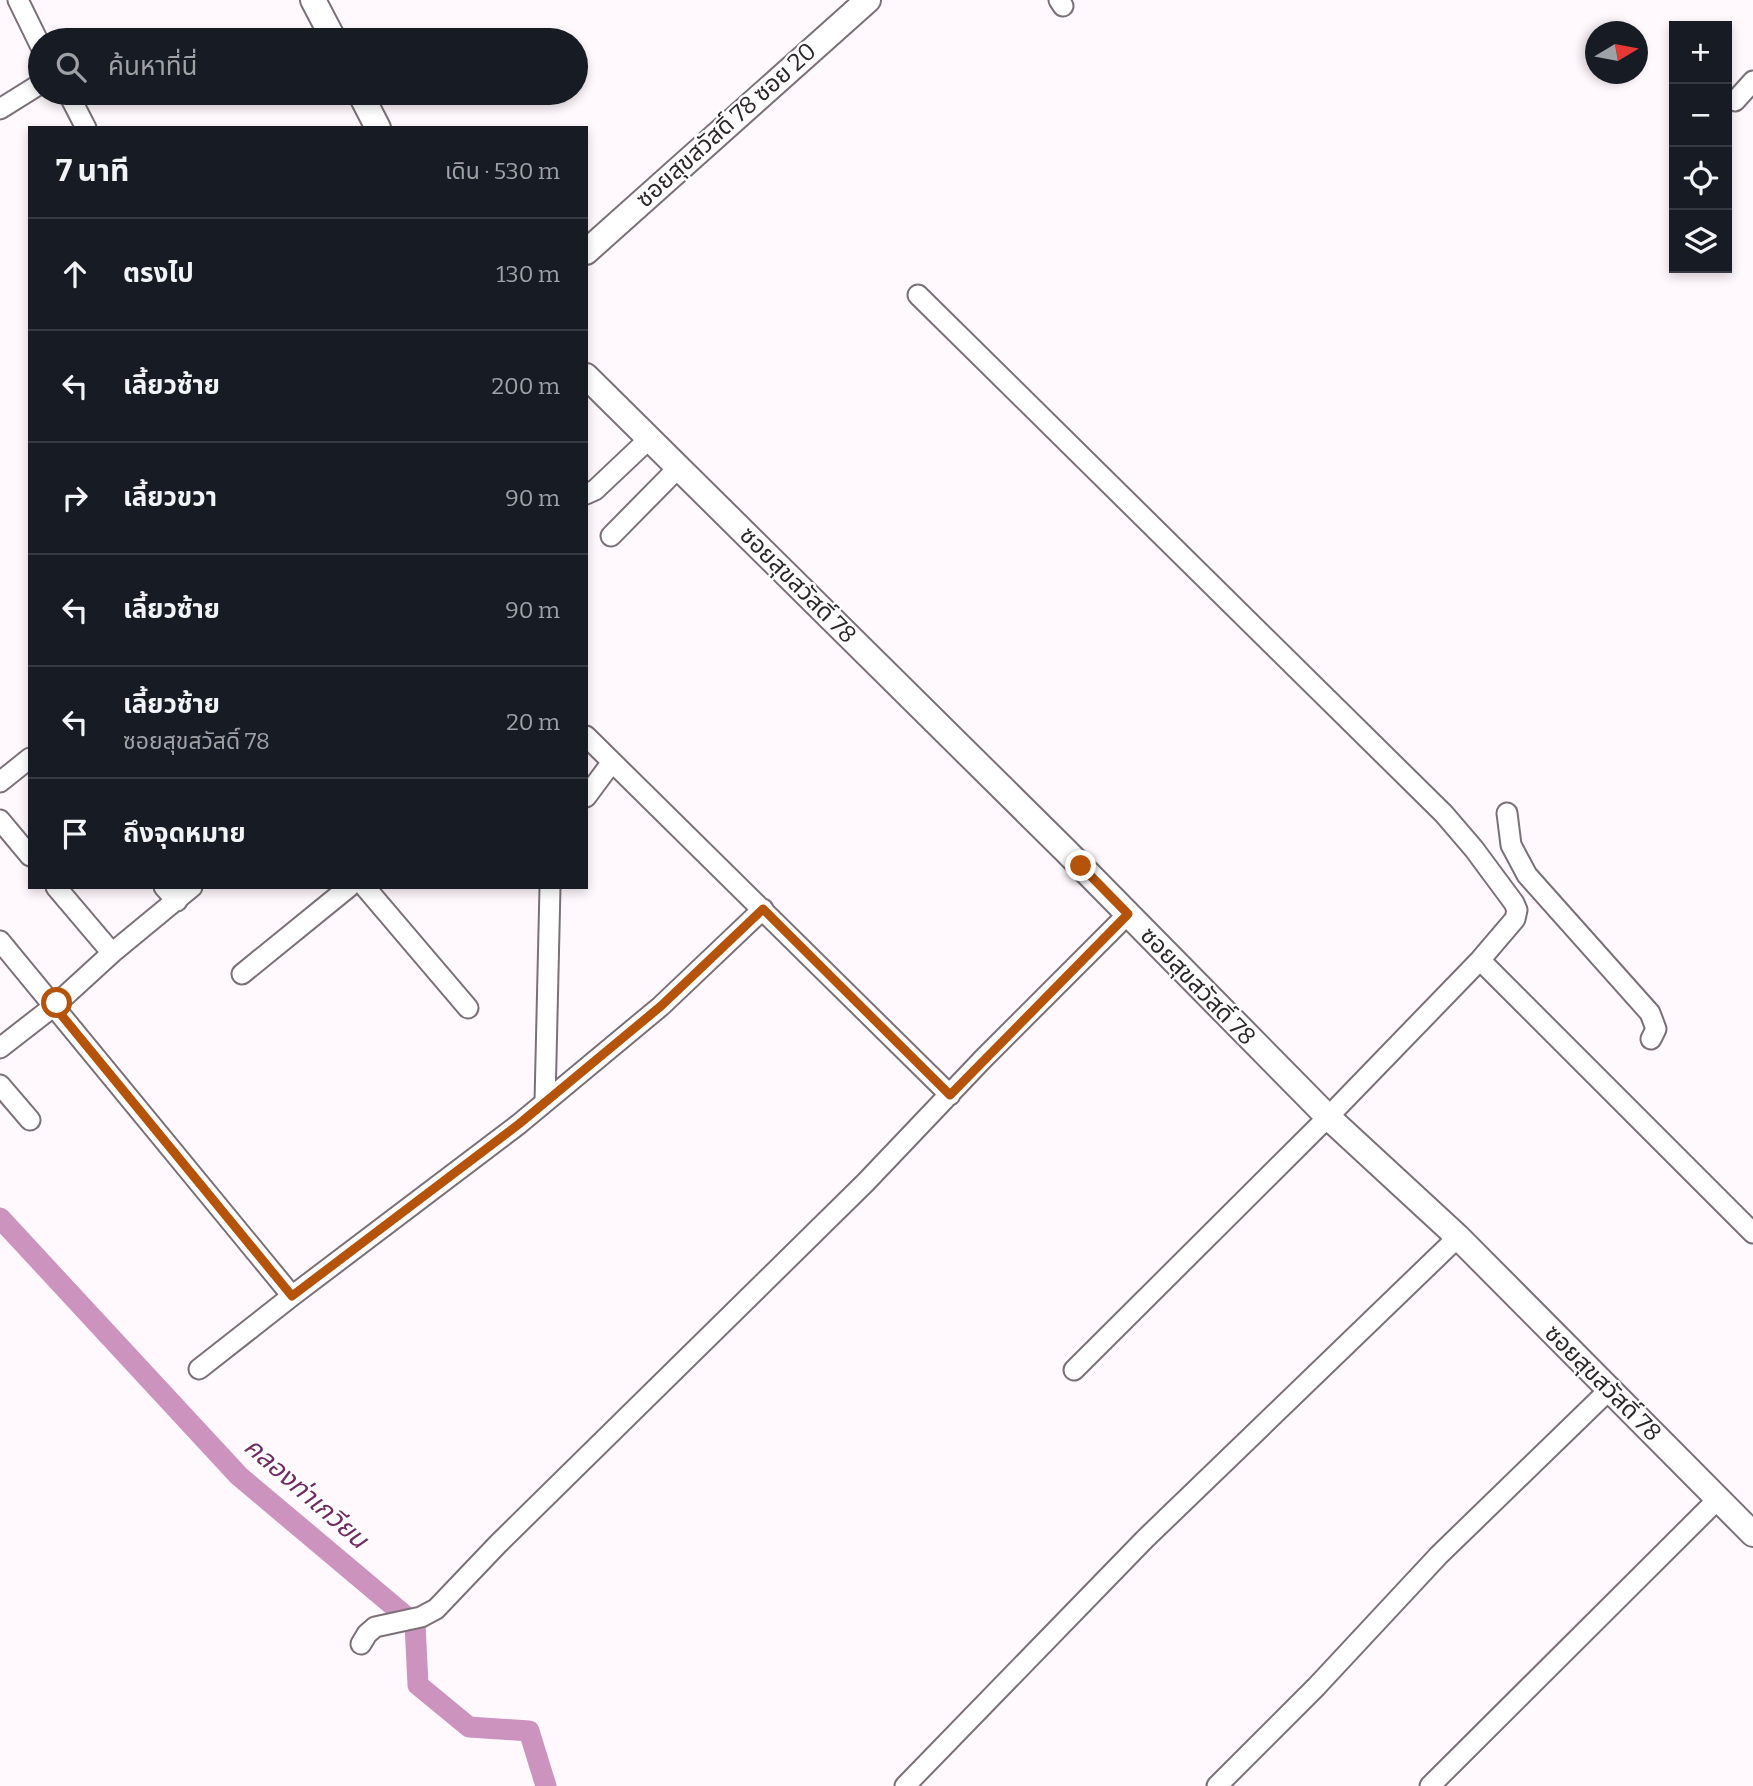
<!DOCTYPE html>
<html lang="th">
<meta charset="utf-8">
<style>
body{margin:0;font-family:Bitter,"Noto Sans Thai",serif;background:#20242c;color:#f1f3f6}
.controls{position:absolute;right:21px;top:21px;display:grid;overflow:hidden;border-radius:0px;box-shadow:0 4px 10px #0003}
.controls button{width:63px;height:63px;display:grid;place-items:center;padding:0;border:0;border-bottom:2px solid #363941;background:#171b24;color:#f1f3f6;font:35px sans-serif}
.compass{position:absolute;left:1585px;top:21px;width:63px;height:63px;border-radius:50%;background:#171b24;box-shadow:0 4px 10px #0003;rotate:80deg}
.stop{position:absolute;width:21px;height:21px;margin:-16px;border:5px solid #b45309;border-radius:50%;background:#fff}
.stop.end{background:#b45309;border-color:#fff;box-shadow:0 2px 7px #0008}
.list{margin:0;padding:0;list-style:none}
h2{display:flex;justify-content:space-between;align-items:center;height:91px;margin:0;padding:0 28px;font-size:30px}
h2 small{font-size:23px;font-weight:400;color:#9ea1a6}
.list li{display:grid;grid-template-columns:46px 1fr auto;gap:21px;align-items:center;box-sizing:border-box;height:112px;padding:0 28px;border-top:2px solid #363941}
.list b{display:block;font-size:26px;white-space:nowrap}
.list p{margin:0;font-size:23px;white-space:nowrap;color:#9ea1a6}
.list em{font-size:23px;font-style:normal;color:#9ea1a6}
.icon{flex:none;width:38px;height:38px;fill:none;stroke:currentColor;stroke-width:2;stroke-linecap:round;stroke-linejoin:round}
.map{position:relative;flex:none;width:1753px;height:1786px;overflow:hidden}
.search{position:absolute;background:#171b24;box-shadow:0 4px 10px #0003;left:28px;top:28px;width:560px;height:77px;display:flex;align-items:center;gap:18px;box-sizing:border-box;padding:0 24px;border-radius:38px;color:#9ea1a6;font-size:26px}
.panel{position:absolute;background:#171b24;box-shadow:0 4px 10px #0003;left:28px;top:126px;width:560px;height:763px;border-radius:0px}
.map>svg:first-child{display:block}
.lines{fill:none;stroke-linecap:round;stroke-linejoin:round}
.canal{stroke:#cc93be;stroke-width:21}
.minor-casing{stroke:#7b7078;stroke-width:23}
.tertiary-casing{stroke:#7b7078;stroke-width:28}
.minor{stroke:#fff;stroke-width:19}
.tertiary{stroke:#fff;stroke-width:24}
.route{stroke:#b45309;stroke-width:9}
.labels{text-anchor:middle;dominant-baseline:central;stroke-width:5;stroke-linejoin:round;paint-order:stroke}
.street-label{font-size:24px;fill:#2c272a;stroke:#fff}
.water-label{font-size:26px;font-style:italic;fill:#6f2b62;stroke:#fff}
</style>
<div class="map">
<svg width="1753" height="1786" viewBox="0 0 1753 1786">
<rect width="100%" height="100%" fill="#fff9fd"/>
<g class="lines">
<!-- canal -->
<path class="canal" d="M 0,1218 L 239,1476 L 415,1624 L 418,1685 L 469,1727 L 529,1731 L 546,1786"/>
<!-- minor casing -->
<g class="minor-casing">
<path id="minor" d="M 18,0 L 40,45
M 1059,0 L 1063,6
M 68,93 L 86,128
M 1735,101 L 1753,81
M 0,109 L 40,84
M 918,295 L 1444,814 L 1474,849 L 1514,903 L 1517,910 L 1515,919 L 1480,960 L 1328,1117 L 1074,1370
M 586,494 L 595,490 L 650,438
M 611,536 L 679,467
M 586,736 L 950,1095
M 0,782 L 30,758
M 586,797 L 612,762
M 1507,813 L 1511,845 L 1527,875 L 1650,1013 L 1656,1029 L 1651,1039
M 0,820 L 30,856
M 56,887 L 112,953
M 164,887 L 177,901
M 365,887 L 468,1008
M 0,941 L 292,1296
M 1480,960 L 1753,1233
M 242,974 L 349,887
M 0,1048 L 54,1006 L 112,953 L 192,887
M 0,1085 L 30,1120
M 545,1102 L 550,887
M 199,1369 L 292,1296 L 519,1124 L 661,1006 L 763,909
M 361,1644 L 367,1634 L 375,1627 L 421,1617 L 436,1609 L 498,1544 L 866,1182 L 983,1059 L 1128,914
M 905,1786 L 1145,1539 L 1458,1237
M 1217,1786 L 1316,1687 L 1439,1555 L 1609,1390
M 1430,1786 L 1718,1499"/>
</g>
<!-- tertiary casing -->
<g class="tertiary-casing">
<path id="tertiary" d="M 313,0 L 334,40
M 360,93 L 378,128
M 586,252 L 868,0
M 586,376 L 1065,850 L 1328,1117 L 1458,1237 L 1753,1534"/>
</g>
<!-- minor -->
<use href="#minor" class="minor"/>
<!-- tertiary -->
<use href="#tertiary" class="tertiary"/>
</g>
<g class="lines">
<!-- route -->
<path class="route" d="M 57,1003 L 54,1006 L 292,1296 L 519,1124 L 661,1006 L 763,909 L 950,1095 L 1128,914 L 1081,866"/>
</g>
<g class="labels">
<!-- street labels -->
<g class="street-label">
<text transform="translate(726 125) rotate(-42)">ซอยสุขสวัสดิ์ 78 ซอย 20</text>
<text transform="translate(798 585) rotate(45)">ซอยสุขสวัสดิ์ 78</text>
<text transform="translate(1198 986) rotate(46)">ซอยสุขสวัสดิ์ 78</text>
<text transform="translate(1603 1383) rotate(45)">ซอยสุขสวัสดิ์ 78</text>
</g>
<!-- water labels -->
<g class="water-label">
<text transform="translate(306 1493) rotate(41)">คลองท่าเกวียน</text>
</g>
</g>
</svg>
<div class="controls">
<button>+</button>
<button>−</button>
<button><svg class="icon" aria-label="locate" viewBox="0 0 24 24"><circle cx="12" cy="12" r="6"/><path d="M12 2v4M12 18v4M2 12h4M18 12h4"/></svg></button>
<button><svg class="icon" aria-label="layers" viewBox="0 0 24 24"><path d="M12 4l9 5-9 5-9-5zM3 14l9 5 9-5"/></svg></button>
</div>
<svg class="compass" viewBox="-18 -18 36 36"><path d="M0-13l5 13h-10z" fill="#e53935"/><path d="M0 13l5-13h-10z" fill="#9ea1a6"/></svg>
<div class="stop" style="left:57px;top:1003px"></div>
<div class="stop end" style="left:1081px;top:866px"></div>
<div class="search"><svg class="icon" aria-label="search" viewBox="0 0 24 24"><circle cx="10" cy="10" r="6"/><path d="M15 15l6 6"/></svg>ค้นหาที่นี่</div>
<section class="panel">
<h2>7 นาที<small>เดิน · 530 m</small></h2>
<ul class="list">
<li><svg class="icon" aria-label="ahead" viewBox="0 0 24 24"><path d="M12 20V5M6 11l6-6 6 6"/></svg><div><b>ตรงไป</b></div><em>130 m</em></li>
<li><svg class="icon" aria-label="left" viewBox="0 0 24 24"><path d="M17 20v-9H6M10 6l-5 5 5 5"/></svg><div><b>เลี้ยวซ้าย</b></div><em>200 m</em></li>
<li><svg class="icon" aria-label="right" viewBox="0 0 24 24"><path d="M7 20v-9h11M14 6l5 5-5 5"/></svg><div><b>เลี้ยวขวา</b></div><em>90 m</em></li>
<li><svg class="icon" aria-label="left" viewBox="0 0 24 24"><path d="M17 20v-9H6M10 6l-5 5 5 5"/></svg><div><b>เลี้ยวซ้าย</b></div><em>90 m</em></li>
<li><svg class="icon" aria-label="left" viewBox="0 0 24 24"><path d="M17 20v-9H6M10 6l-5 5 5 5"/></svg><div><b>เลี้ยวซ้าย</b><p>ซอยสุขสวัสดิ์ 78</p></div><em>20 m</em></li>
<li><svg class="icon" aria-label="arrive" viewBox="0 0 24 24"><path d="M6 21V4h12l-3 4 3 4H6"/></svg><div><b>ถึงจุดหมาย</b></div></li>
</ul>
</section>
</div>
